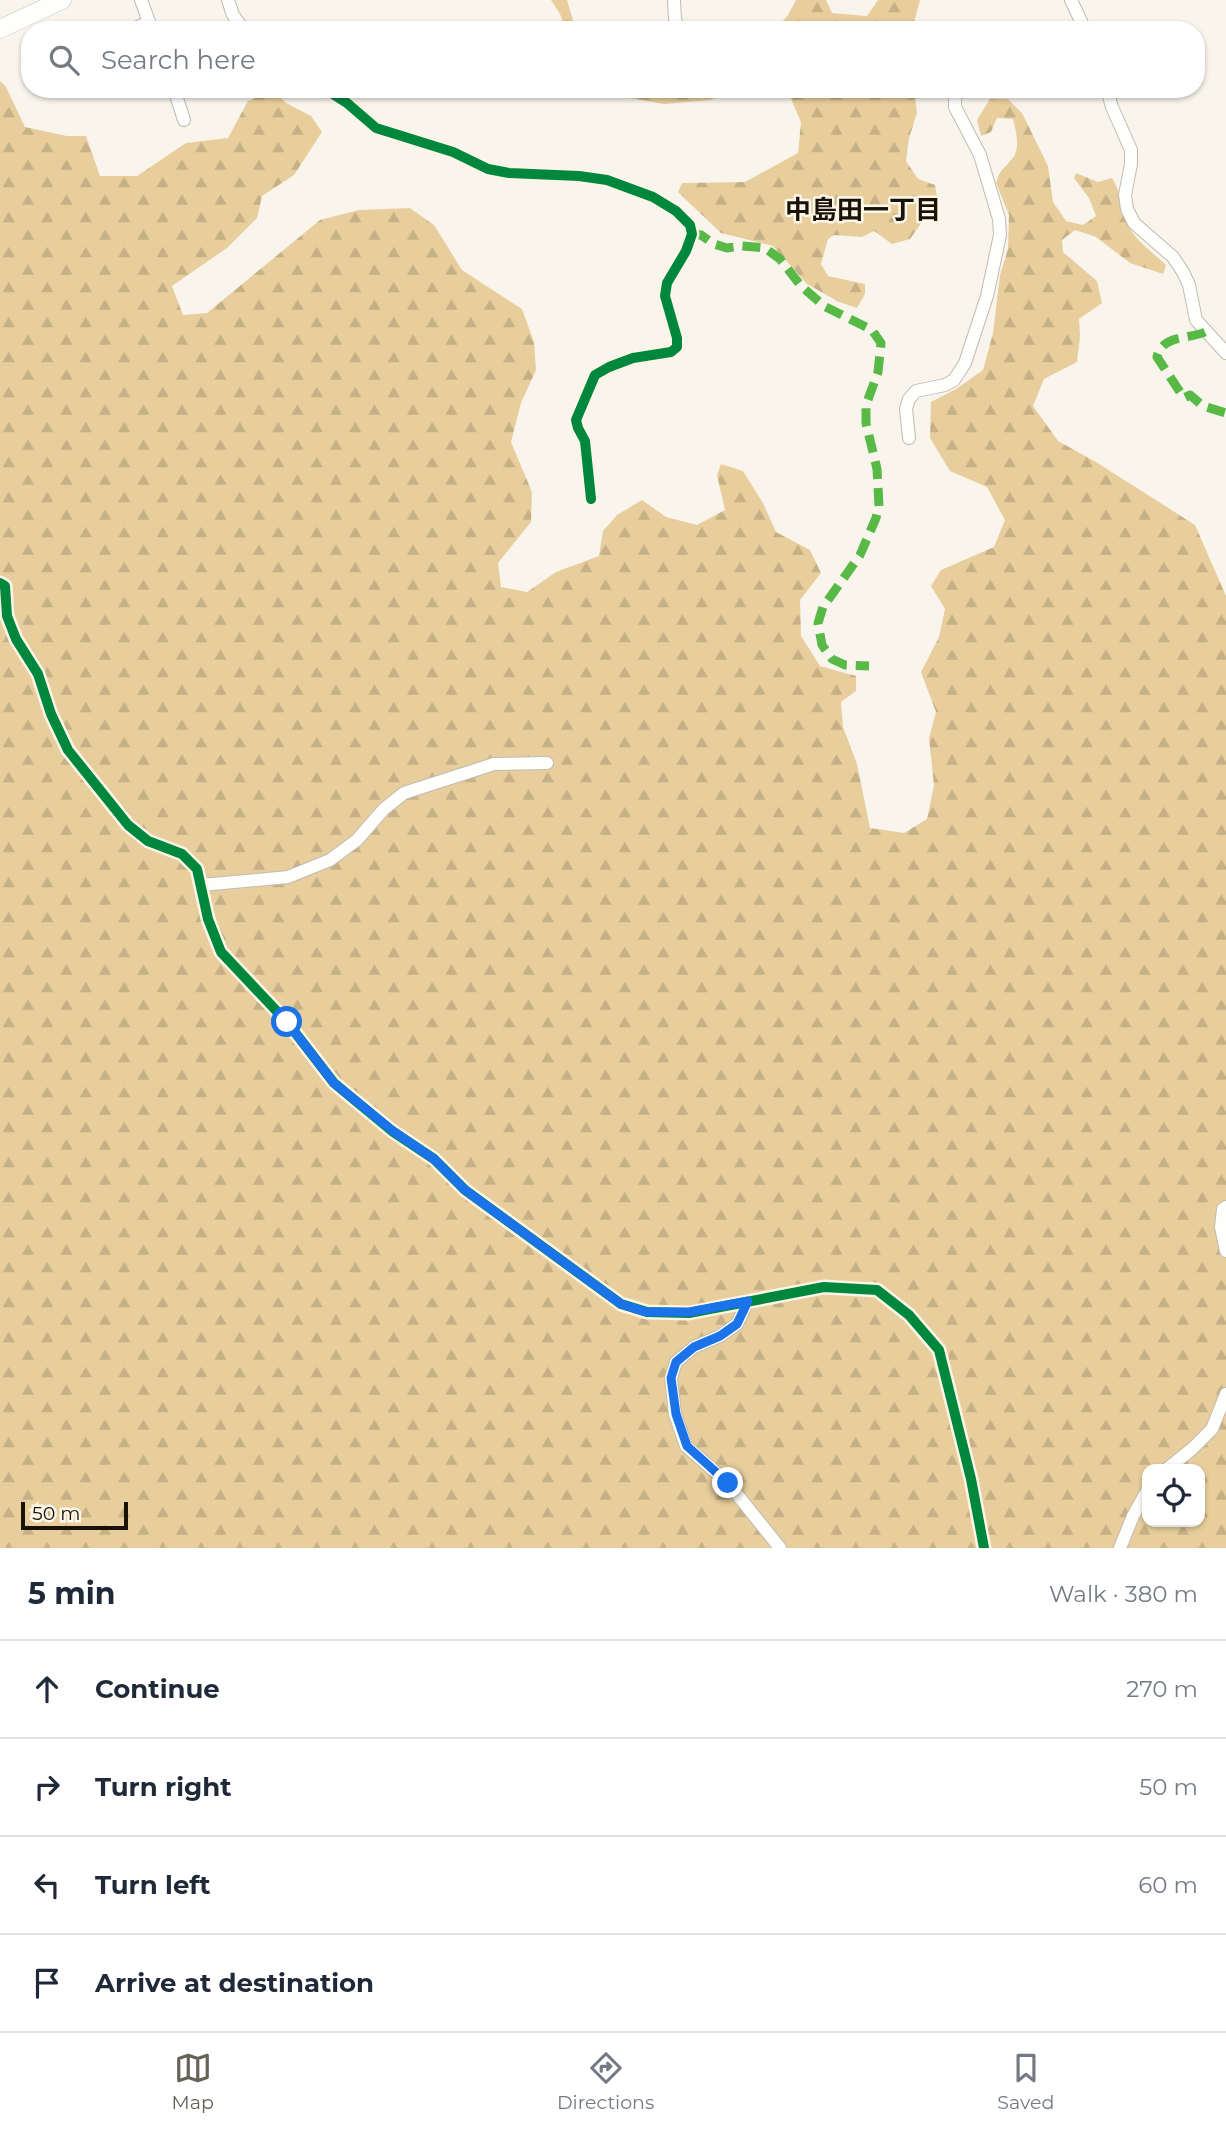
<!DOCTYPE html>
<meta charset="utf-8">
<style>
body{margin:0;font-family:Montserrat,"Noto Sans JP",sans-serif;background:#f6f6f7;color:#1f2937}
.controls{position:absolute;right:21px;bottom:21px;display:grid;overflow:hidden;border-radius:14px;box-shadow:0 2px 5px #0004}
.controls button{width:63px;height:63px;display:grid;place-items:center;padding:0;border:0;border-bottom:2px solid #e0e1e3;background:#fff;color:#1f2937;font:35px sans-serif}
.scale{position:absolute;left:21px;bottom:18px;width:107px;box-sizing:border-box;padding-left:7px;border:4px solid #191206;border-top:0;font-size:19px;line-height:24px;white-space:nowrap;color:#191206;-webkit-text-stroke:5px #fef6e8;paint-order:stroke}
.stop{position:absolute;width:21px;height:21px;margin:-16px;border:5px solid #1a73e8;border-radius:50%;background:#fff}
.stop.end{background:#1a73e8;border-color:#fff;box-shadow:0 2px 7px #0008}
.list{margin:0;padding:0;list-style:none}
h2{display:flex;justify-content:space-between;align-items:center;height:91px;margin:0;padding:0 28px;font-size:30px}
h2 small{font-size:23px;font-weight:400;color:#747a83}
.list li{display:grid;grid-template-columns:46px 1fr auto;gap:21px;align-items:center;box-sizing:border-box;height:98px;padding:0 28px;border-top:2px solid #e0e1e3}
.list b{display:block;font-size:26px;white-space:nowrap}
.list em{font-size:23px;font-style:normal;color:#747a83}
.icon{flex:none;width:38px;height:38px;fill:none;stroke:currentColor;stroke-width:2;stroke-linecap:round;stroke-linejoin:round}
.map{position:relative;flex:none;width:1226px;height:1548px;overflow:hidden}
.search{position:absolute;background:#fff;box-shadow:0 2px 5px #0004;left:21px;right:21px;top:21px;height:77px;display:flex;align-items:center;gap:18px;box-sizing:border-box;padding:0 24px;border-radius:28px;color:#747a83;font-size:26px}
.sheet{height:483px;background:#fff}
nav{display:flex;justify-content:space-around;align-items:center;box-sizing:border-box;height:98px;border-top:2px solid #e0e1e3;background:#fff;font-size:19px;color:#747a83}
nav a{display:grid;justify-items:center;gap:4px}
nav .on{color:#676157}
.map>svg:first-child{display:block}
.forest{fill:url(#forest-firs);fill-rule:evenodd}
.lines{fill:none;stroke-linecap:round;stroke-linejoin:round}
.street-casing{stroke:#c0bbb1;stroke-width:14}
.secondary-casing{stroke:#c0bbb1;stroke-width:19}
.street{stroke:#fefefc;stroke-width:12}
.secondary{stroke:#fefefc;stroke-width:18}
.quiet{stroke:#58b947;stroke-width:9;stroke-dasharray:18 9;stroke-linecap:butt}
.cycleway-casing{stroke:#fef6e8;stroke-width:15}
.cycleway{stroke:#00873e;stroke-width:10}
.route{stroke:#1a73e8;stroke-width:9}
.labels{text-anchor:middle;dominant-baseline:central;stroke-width:5;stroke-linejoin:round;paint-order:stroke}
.neighbourhood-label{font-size:26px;font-weight:bold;fill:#191206;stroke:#fef6e8}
</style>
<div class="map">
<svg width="1226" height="1548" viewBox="0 0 1226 1548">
<defs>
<pattern id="forest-firs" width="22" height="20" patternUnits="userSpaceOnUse" patternTransform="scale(1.75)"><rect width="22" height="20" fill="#e8ce9c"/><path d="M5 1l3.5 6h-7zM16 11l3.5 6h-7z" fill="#c6b085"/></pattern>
</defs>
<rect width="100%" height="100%" fill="#f9f5ed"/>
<!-- forest -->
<path class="forest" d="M 551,0 L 567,0 L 576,30 L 566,30 L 560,14 Z
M 796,0 L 826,0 L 832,13 L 867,16 L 878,0 L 920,0 L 912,30 L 775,30 L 788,15 Z
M 0,81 L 6,87 L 25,127 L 67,136 L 86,136 L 100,176 L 137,176 L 186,143 L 228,138 L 248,101 L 273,90 L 286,103 L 311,116 L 322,132 L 294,175 L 262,196 L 257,218 L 227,248 L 172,286 L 183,315 L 207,313 L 320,220 L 359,210 L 410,208 L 434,225 L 462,270 L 522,309 L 534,342 L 536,370 L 521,403 L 511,442 L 532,492 L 531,522 L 498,563 L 501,587 L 527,592 L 556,572 L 599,556 L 603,531 L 617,515 L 642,500 L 666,517 L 697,525 L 725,510 L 717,475 L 721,464 L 743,471 L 763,503 L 776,532 L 810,550 L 821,573 L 800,600 L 801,636 L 820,666 L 856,676 L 856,691 L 841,702 L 843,727 L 857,764 L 870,828 L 904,833 L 927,819 L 934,785 L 929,738 L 936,712 L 921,672 L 939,637 L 945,609 L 931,586 L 941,570 L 994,547 L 1005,520 L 987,487 L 950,471 L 930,438 L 931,402 L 956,389 L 983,370 L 993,333 L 1000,275 L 1008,249 L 1009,215 L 996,183 C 1001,168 1002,171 1012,159 C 1021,148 1016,132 1013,119 L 997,118 L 991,132 L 981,136 L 977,120 L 990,99 L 1008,99 L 1022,113 L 1048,166 L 1053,202 L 1066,221 L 1083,225 L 1096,216 L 1089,198 L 1074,178 L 1076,173 L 1098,182 L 1112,178 C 1120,190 1120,201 1124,215 C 1129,236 1151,251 1166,265 L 1163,274 L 1130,263 L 1096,237 L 1075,230 L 1062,240 L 1063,252 L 1097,281 L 1102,303 L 1079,319 L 1080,336 L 1077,362 L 1044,379 L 1033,406 L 1058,441 L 1096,462 L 1195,525 L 1226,596 L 1226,1548 L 0,1548 ZM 1147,1469 L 1200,1469 L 1200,1522 L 1147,1522 Z
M 605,89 L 731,89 L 711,100 L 664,104 L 607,94 Z
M 782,89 L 914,89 L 917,113 L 909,138 L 906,161 L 918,179 L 935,185 L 938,203 L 927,215 L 910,239 L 892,244 L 874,231 L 862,237 L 834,235 L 828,239 L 821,264 L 828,276 L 865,284 L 865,294 L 857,308 L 839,302 L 807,284 L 773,246 L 721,233 L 678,192 L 682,183 L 745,182 L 798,153 L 801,122 L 788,92 Z"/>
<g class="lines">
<!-- street casing -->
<g class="street-casing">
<path id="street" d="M 141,0 L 152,30
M 228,0 L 233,15 L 244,30
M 674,0 L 675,19 L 679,30
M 1071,0 L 1085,30
M 131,30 L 149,22
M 174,89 L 184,120
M 325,89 L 347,103 L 376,128 L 453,152 L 488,169 L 509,173 L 579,176 L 607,180 L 653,197 L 676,211 L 690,225 L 692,234 L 686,251 L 667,283 L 665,296 L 677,338 L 677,347 L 671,352 L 633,358 L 609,367 L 595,375 L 576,420 L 578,428 L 585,441 L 591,499
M 1107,89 L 1112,107 L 1131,150 L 1131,164 L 1125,195 L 1127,209 L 1134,223 L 1173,257 L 1183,272 L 1189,285 L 1196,320 L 1226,353
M 909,438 L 906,409 L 909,399 L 916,391 L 945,385 L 954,380 L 965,363 L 987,296 L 1000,235 L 999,219 L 980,155 L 955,107 L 955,97 L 961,89
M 0,583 L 5,586 L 7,616 L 16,639 L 38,674 L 51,714 L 68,750 L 128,825 L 148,841 L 182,854 L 197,869 L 208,919 L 221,952 L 287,1022 L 334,1083 L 392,1131 L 434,1159 L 465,1190 L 621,1304 L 647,1312 L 689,1313 L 824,1287 L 877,1290 L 909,1315 L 939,1350 L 971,1479 L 984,1548
M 202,885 L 288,877 L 330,860 L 357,840 L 384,809 L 404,793 L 494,764 L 547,763
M 1226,1207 L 1223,1209 L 1221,1227 L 1226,1251
M 748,1301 L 737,1324 L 720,1336 L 694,1347 L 676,1362 L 671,1378 L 675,1414 L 686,1446 L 728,1483 L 780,1548
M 1167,1469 L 1192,1449 L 1212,1429 L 1226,1394
M 1120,1548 L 1133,1516 L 1147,1491"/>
</g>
<!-- secondary casing -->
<g class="secondary-casing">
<path id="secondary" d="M 0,29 L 62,0"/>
</g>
<!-- street -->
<use href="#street" class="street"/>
<!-- secondary -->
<use href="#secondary" class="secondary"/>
<!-- quiet -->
<path class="quiet" d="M 692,234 L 701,235 L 714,244 L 727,248 L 742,246 L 765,248 L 780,259 L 801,286 L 824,306 L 872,330 L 881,343 L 878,372 L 866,405 L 866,423 L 877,469 L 879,506 L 876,518 L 860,555 L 823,607 L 818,623 L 822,645 L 832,659 L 845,665 L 869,666
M 1205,332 C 1187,340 1163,334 1157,357 L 1184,398 L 1190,395 L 1203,406 L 1226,413"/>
<!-- cycleway casing -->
<g class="cycleway-casing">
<path id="cycleway" d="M 325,89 L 347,103 L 376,128 L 453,152 L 488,169 L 509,173 L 579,176 L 607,180 L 653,197 L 676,211 L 690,225 L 692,234 L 686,251 L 667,283 L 665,296 L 677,338 L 677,347 L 671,352 L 633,358 L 609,367 L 595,375 L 576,420 L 578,428 L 585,441 L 591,499
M 0,583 L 5,586 L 7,616 L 16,639 L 38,674 L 51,714 L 68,750 L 128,825 L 148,841 L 182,854 L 197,869 L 208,919 L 221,952 L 287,1022 L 334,1083 L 392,1131 L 434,1159 L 465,1190 L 621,1304 L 647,1312 L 689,1313 L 824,1287 L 877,1290 L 909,1315 L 939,1350 L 971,1479 L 984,1548"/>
</g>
<!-- cycleway -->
<use href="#cycleway" class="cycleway"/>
</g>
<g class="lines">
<!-- route -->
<path class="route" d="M 287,1022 L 334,1083 L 393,1131 L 434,1159 L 465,1190 L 621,1304 L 646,1312 L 689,1312 L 748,1301 L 737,1324 L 720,1336 L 694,1347 L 676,1362 L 671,1378 L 676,1414 L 687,1446 L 728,1483"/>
</g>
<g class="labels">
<!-- neighbourhood labels -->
<g class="neighbourhood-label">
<text x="863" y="210">中島田一丁目</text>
</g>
</g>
</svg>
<div class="controls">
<button><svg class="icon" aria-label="locate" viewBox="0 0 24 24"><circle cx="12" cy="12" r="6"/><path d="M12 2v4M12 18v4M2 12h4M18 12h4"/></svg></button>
</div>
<div class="scale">50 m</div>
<div class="stop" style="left:287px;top:1022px"></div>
<div class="stop end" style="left:728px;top:1483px"></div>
<div class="search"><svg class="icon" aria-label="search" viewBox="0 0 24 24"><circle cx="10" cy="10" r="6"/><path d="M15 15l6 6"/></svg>Search here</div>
</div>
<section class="sheet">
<h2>5 min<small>Walk · 380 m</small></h2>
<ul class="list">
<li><svg class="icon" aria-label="ahead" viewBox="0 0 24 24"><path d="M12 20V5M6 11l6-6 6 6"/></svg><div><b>Continue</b></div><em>270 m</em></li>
<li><svg class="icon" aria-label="right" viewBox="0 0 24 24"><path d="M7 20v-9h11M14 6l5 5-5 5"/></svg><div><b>Turn right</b></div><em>50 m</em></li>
<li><svg class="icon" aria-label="left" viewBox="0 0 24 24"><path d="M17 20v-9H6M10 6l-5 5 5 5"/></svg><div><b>Turn left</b></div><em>60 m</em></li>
<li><svg class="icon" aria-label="arrive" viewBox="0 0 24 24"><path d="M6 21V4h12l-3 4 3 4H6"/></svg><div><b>Arrive at destination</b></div></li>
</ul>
</section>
<nav>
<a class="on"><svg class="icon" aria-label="map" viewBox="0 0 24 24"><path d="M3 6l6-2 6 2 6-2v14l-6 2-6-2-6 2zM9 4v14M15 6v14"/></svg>Map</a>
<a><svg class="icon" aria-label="directions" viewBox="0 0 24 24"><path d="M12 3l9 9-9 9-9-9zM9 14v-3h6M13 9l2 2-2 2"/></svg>Directions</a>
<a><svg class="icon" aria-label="saved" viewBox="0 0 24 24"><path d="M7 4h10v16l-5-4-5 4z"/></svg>Saved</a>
</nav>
